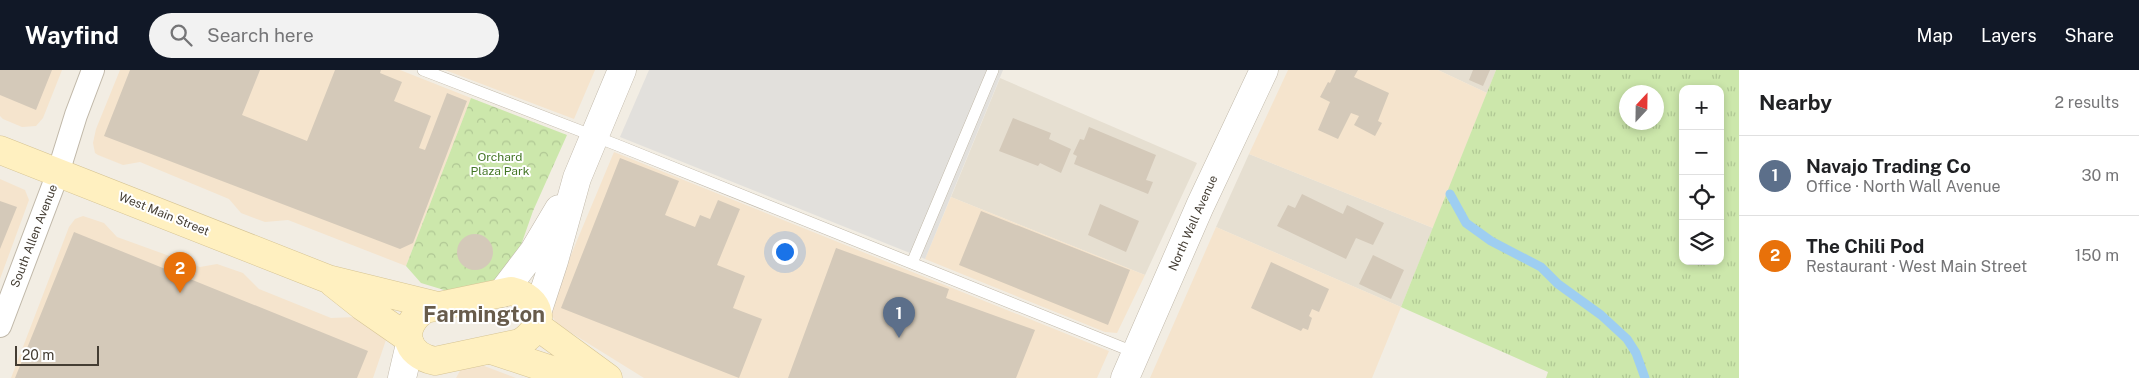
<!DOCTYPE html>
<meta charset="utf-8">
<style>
body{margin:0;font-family:"Public Sans",sans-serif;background:#f2f2f2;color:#202124}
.controls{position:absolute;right:15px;top:15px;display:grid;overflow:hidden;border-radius:10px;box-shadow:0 2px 8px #0003}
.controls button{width:45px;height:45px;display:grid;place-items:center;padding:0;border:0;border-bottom:1px solid #e0e0e0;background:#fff;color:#202124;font:25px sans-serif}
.compass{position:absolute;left:1619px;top:15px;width:45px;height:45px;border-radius:50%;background:#fff;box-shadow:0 2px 8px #0003;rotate:22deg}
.scale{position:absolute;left:15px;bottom:12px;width:84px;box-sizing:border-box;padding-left:5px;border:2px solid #443d33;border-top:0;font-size:14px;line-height:18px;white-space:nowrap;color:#443d33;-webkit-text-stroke:4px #fff;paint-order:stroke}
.you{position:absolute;left:784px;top:181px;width:18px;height:18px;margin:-12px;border:4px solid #fff;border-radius:50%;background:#1a73e8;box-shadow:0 0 0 8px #1a73e833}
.badge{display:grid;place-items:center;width:32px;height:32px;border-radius:50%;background:#111827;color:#fff;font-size:16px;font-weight:700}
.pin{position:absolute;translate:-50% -41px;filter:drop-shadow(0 1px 2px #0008)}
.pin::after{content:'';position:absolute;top:26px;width:18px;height:15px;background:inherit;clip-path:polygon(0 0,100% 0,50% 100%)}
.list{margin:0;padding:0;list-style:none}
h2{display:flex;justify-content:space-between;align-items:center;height:65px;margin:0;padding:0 20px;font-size:21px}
h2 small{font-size:16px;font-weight:400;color:#757577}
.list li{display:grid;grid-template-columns:32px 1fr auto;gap:15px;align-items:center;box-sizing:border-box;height:80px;padding:0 20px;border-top:1px solid #e0e0e0}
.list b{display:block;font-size:19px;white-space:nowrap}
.list p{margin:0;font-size:16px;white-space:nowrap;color:#757577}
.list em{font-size:16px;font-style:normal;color:#757577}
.icon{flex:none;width:28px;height:28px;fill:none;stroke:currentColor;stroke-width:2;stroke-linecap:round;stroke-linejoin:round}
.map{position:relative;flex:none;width:1739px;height:308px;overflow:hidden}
header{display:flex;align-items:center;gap:30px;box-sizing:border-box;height:70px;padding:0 25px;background:#111827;color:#fff}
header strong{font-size:24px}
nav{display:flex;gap:28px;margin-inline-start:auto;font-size:18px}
.search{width:350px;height:45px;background:#f2f2f2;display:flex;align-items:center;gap:12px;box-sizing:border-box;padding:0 18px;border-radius:28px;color:#757577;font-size:19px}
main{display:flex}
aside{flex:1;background:#fff}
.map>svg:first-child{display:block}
.residential{fill:#e6dfd1}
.commercial{fill:#f5e4cd}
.grass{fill:url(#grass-tufts);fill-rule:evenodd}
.park{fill:url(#park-crowns)}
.parking{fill:#e2e0dc}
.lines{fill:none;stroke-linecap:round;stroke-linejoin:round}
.stream{stroke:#9ecef1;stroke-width:9}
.building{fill:#d4c9b9}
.service-casing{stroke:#c0b8a9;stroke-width:12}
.minor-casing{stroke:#c0b8a9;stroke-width:24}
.tertiary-casing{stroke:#c0b8a9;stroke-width:29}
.secondary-casing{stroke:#d6c494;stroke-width:29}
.service{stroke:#fff;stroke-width:11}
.minor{stroke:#fff;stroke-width:22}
.tertiary{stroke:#fff;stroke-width:28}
.secondary{stroke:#fff0c0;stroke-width:28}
.labels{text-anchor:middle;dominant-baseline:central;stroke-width:4;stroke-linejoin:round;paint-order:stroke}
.park-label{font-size:12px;fill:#447627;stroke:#fff}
.street-label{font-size:12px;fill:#443d33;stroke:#fff}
.town-label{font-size:22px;font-weight:bold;fill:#675b4b;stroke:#fff}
</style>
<header>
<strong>Wayfind</strong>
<div class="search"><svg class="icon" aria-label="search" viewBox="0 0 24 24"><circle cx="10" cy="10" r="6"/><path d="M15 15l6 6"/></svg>Search here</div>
<nav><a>Map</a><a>Layers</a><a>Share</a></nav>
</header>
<main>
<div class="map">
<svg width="1739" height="308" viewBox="0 0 1739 308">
<defs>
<pattern id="grass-tufts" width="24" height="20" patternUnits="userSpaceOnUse" patternTransform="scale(1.25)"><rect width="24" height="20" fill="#cce7ab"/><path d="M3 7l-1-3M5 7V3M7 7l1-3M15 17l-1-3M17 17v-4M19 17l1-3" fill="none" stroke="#b0c794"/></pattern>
<pattern id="park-crowns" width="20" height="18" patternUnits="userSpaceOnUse" patternTransform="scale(1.25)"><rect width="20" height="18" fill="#cce7ab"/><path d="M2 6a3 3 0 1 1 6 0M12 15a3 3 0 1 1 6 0" fill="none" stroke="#b0c794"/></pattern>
</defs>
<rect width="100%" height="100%" fill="#f2ede3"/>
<!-- residential -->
<path class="residential" d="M 1438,0 L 1496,0 L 1487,23 Z
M 1000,8 L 1197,93 L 1145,205 L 951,127 Z
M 1249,84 L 1433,158 L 1401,237 L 1216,157 Z"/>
<!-- commercial -->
<path class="commercial" d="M 0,0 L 62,0 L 43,48 L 36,56 L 22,57 L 3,49 L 0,46 Z
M 120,0 L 400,0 L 471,28 L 406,196 L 288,150 L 265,152 L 241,143 L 229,129 L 140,92 L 123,95 L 98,85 L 95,83 L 93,73 L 96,59 Z
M 445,0 L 595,0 L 574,49 Z
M 1288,0 L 1438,0 L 1487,23 L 1433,158 L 1249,84 Z
M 614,82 L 1109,281 L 1097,308 L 644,308 L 557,254 L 552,246 L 551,242 L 553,228 Z
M 0,109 L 25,120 L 29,130 L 0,209 Z
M 951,127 L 1145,205 L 1117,263 L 1105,262 L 925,189 Z
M 83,146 L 104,153 L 117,167 L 200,197 L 217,194 L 243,203 L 259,219 L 331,248 L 356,247 L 387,267 L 373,308 L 11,308 L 69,157 L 75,149 Z
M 1216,157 L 1401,237 L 1372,308 L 1150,308 Z
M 479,294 L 516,308 L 456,308 L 461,299 Z"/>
<!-- grass -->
<path class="grass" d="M 1496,0 L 1739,0 L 1739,308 L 1546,308 L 1548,302 L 1401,237 ZM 1683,19 L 1720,19 L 1720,191 L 1683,191 ZM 1626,22 L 1656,22 L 1656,52 L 1626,52 Z"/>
<!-- park -->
<path class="park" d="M 471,28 L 567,65 L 533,141 L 520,178 L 502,206 L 488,217 L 454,223 L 421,213 L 406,196 Z"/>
<!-- parking -->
<path class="parking" d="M 649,0 L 1003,0 L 925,189 L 620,67 Z"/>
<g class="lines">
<!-- stream -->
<path class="stream" d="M 1450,124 L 1466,153 L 1491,171 L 1541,197 L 1558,214 L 1601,245 L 1627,269 L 1636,283 L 1645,308"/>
</g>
<!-- building -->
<path class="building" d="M 0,0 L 52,0 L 36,40 L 0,25 Z
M 130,0 L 260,0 L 242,45 L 307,71 L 335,0 L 381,0 L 380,3 L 402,12 L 394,31 L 431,46 L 419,78 L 425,80 L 447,23 L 467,31 L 413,173 L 400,179 L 104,66 Z
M 1336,0 L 1358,0 L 1354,7 L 1389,23 L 1378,51 L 1382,53 L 1375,66 L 1354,55 L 1359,46 L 1351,43 L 1338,69 L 1318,60 L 1330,32 L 1320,27 L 1328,12 L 1330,13 Z
M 1473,0 L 1490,0 L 1483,16 L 1469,10 Z
M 1013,48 L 1051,63 L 1049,69 L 1071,79 L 1061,103 L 1040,93 L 1038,96 L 999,81 Z
M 1089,57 L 1156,85 L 1146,110 L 1153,112 L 1148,124 L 1074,94 L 1077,86 L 1073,84 L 1080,69 L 1084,70 Z
M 620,88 L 679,111 L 665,145 L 695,157 L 700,145 L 710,149 L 718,130 L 740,139 L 717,195 L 745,206 L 733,238 L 762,249 L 739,308 L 561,238 Z
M 1302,124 L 1343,144 L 1347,135 L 1384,153 L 1373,175 L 1356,168 L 1346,189 L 1277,156 L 1288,135 L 1295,138 Z
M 0,131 L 17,137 L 0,179 Z
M 1100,134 L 1139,151 L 1126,182 L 1088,165 Z
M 981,141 L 1130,200 L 1108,255 L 959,195 Z
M 74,162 L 368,281 L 357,308 L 15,308 Z
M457 182a18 18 0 1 1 36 0a18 18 0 1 1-36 0Z
M 836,178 L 949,219 L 946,228 L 1035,260 L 1016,308 L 788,308 Z
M 1373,185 L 1404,200 L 1391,229 L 1359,214 Z
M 1271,192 L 1329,219 L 1319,242 L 1312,239 L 1309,246 L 1312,248 L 1308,260 L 1303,258 L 1301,261 L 1251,238 Z"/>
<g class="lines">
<!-- service casing -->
<g class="service-casing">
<path id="service" d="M 423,0 L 617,75 L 1136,283
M 912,193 L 993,0"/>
</g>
<!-- minor casing -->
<g class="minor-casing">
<path id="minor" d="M 0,256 L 58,103 L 76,45 L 93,0"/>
</g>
<!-- tertiary casing -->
<g class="tertiary-casing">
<path id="tertiary" d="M 502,223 L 534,181 L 559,139
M 537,243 L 554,191 L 577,108 L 622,0
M 402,308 L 410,274
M 1125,308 L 1200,136 L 1264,0"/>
</g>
<!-- secondary casing -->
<g class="secondary-casing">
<path id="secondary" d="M 0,80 L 328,209 L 438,236
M 333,213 L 362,236 L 408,268
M 511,221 C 542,228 548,256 520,273 L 435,291 C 404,285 399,256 425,239 Z
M 537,256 L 608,308
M 491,280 L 576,308"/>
</g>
<!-- service -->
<use href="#service" class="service"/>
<!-- minor -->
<use href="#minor" class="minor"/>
<!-- tertiary -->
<use href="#tertiary" class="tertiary"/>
<!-- secondary -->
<use href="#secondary" class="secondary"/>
</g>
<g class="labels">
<!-- park labels -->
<g class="park-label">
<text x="500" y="87">Orchard<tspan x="500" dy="14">Plaza Park</tspan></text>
</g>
<!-- street labels -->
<g class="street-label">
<text transform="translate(164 144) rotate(22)">West Main Street</text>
<text transform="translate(1193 153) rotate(-66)">North Wall Avenue</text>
<text transform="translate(34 166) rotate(-69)">South Allen Avenue</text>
</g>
<!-- town labels -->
<g class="town-label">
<text x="484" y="244">Farmington</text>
</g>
</g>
</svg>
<div class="controls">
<button>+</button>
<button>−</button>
<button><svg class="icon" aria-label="locate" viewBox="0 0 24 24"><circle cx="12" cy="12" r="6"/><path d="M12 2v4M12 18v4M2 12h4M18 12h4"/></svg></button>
<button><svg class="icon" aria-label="layers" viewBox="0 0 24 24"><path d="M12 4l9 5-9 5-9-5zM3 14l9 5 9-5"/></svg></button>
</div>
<svg class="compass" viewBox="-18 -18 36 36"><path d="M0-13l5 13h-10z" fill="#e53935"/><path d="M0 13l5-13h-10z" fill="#757577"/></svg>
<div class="scale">20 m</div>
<div class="you"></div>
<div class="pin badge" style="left:899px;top:268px;background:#5c6f8a">1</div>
<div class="pin badge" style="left:180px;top:223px;background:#e8710a">2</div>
</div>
<aside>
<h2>Nearby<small>2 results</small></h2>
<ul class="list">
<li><span class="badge" style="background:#5c6f8a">1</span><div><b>Navajo Trading Co</b><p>Office · North Wall Avenue</p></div><em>30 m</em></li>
<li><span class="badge" style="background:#e8710a">2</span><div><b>The Chili Pod</b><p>Restaurant · West Main Street</p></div><em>150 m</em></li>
</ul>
</aside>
</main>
